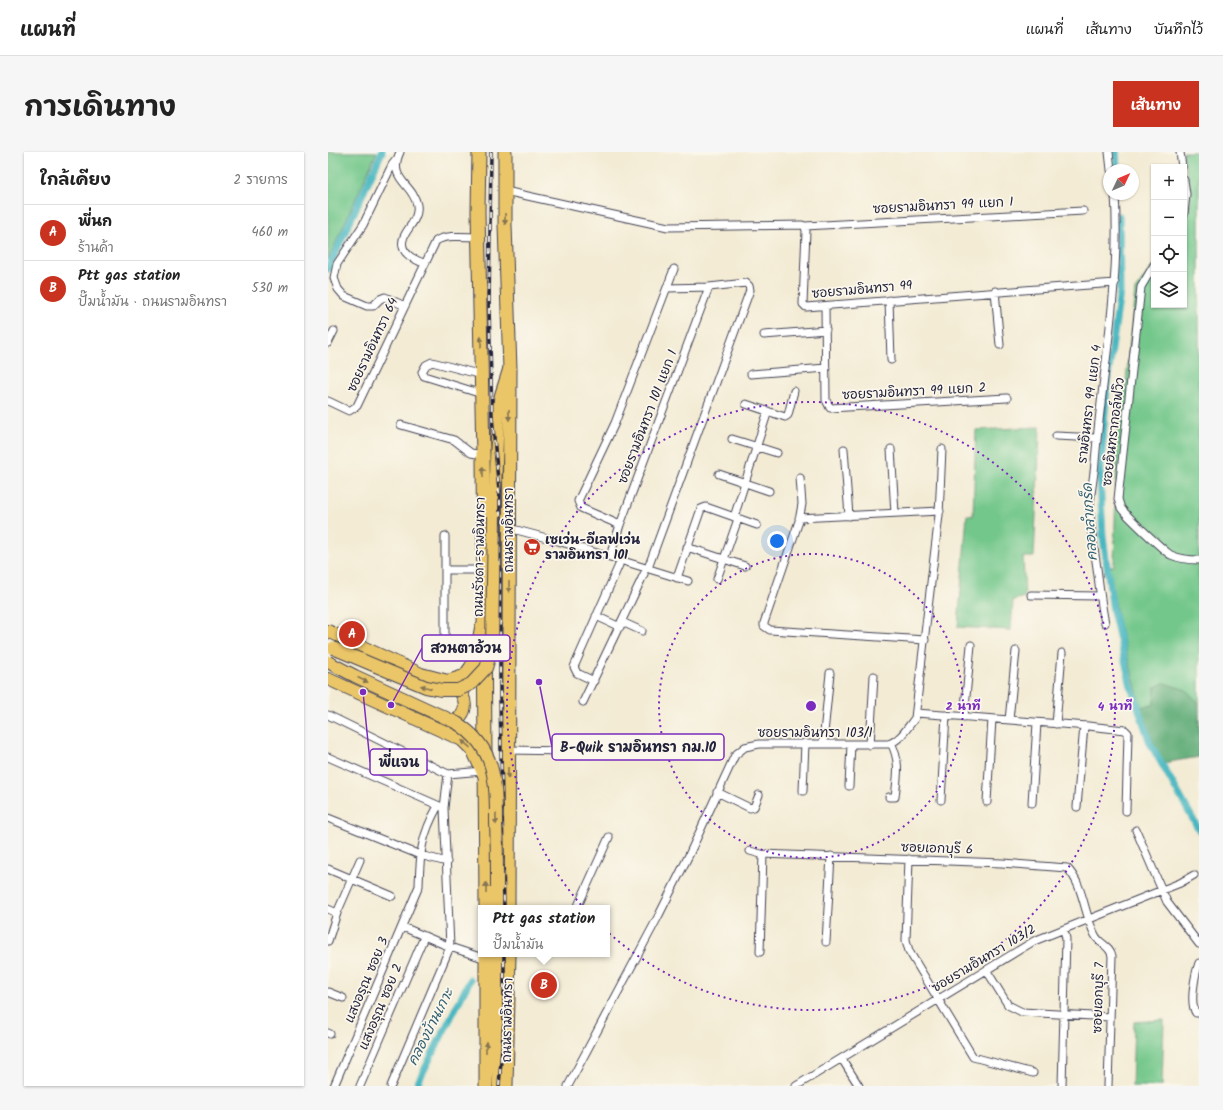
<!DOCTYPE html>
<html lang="th">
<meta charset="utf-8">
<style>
body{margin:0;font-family:Kalam,"Playpen Sans Thai",sans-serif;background:#f6f6f6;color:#222}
.controls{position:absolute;right:12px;top:12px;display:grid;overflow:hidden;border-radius:0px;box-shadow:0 1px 3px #0004}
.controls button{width:36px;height:36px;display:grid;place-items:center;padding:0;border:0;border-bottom:1px solid #e0e0e0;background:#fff;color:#222;font:20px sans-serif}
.compass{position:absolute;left:775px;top:12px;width:36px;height:36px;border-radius:50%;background:#fff;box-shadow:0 1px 3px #0004;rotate:46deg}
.you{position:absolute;left:449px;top:389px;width:14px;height:14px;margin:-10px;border:3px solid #fff;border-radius:50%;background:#1a73e8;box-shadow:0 0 0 6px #1a73e833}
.badge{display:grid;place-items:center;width:26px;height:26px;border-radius:50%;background:#c8321e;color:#fff;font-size:13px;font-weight:700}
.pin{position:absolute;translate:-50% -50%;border:2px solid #fff;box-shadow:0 1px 4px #0006}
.popup{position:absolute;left:150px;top:753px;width:132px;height:52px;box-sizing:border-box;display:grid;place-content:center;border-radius:0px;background:#fff;filter:drop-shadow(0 1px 3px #0005);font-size:13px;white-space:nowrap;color:#767676}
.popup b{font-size:15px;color:#222}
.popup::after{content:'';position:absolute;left:50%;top:100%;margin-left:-8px;border:8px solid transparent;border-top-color:#fff}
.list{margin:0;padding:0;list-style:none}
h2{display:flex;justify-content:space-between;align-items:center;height:52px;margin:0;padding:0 16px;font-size:17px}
h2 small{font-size:13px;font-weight:400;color:#767676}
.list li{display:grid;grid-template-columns:26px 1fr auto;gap:12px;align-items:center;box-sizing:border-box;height:56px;padding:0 16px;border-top:1px solid #e0e0e0}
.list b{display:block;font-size:15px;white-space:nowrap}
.list p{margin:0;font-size:13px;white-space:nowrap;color:#767676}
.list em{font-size:13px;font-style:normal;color:#767676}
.icon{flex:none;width:22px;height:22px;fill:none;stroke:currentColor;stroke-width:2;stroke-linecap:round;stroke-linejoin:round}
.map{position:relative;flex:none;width:871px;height:934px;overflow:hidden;border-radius:0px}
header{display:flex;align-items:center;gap:24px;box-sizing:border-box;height:56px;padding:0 20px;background:#fff;border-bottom:1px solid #e0e0e0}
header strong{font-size:19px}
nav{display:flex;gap:22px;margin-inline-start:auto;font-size:14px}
.intro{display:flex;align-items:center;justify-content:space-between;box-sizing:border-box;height:96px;padding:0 24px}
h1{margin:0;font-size:28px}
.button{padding:10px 18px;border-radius:0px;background:#c8321e;color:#fff;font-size:14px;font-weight:700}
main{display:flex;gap:24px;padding:0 24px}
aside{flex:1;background:#fff;border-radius:0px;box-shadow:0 1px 3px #0004}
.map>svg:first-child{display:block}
.green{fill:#73c78b;stroke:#4a7463}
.forest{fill:#5eac77;stroke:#406759}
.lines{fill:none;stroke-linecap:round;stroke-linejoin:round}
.canal{stroke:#48b7c1;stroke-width:7}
.street-casing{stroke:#414052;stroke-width:9}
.primary-casing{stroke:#414052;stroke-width:14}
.highway-casing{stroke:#414052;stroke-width:15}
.street{stroke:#fff;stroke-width:7}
.primary{stroke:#ebc669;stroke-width:12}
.highway{stroke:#ebc669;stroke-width:13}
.rail-casing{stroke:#22223b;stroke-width:3.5}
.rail{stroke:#fbf7ec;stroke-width:2;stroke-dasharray:6;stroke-linecap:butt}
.primary-bridge-casing{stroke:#414052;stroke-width:14;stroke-linecap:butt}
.primary-bridge{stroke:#ebc669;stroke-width:12}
.oneway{fill:#867452}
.ring{fill:none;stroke:#7b2cbf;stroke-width:2;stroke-dasharray:2 4}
.labels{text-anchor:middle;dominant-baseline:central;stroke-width:3.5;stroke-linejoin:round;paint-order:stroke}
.street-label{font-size:13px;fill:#22223b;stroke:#fbf7ec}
.poi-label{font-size:13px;font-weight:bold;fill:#22223b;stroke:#fbf7ec;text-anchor:start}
.water-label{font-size:14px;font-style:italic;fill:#315e71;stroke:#fbf7ec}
.centre{fill:#7b2cbf;stroke:#fbf7ec;stroke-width:2}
.ring-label{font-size:12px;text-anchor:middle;font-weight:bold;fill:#7b2cbf;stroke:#fbf7ec;stroke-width:3.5;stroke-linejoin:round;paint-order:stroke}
.leader{fill:none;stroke:#7b2cbf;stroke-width:1.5}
.callout-dot{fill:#7b2cbf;stroke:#fbf7ec;stroke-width:1.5}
.callout{fill:#fbf7ec;stroke:#7b2cbf;stroke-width:1.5}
.callout-label{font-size:14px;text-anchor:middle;font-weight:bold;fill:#22223b}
</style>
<header>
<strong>แผนที่</strong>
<nav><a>แผนที่</a><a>เส้นทาง</a><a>บันทึกไว้</a></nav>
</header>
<div class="intro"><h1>การเดินทาง</h1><a class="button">เส้นทาง</a></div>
<main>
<aside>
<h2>ใกล้เคียง<small>2 รายการ</small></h2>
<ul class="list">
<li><span class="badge">A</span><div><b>พี่นก</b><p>ร้านค้า</p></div><em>460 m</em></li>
<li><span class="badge">B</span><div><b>Ptt gas station</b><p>ปั๊มน้ำมัน · ถนนรามอินทรา</p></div><em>530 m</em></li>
</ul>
</aside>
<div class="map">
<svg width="871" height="934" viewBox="0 0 871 934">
<rect width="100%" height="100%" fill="#fbf7ec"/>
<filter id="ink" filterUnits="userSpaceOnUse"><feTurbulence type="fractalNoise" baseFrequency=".025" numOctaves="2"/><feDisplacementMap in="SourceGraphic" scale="8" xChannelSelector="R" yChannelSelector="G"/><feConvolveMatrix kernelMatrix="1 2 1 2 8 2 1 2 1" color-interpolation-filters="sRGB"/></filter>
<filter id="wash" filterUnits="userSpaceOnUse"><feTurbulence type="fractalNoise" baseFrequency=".012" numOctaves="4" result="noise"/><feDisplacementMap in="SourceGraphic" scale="16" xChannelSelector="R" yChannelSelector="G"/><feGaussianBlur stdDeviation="0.9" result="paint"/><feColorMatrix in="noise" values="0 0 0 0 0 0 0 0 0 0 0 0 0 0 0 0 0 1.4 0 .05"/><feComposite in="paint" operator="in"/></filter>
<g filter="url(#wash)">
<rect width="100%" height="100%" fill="#f3ebd4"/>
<!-- green -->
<path class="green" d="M 0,0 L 49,0 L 0,108 Z
M 855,0 L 871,0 L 871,551 L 858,538 L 827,535 L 826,553 L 813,555 L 790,468 L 781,415 L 786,414 L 789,286 L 798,230 L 807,138 L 826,112 L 826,153 L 856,153 L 856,71 C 867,49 858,23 855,0 Z
M 712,275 L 706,405 L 695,405 L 697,445 L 685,448 L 683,478 L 630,475 L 639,363 L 645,364 L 648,278 Z
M 836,868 L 834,934 L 804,934 L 806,870 Z"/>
<!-- forest -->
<path class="forest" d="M 836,531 L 858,538 L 871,551 L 871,605 L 835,611 L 824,588 L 813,555 L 826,553 L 827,535 Z"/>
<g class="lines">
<!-- canal -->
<path class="canal" d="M 788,0 L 789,18
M 791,64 L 792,140 L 779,232 L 772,325 L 775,384 L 785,459 L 803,534 L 822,591 L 871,678
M 0,117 L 54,0
M 88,934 L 142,828"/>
</g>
</g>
<g filter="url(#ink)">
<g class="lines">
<!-- street casing -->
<g class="street-casing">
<path id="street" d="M 72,0 C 59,28 85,31 89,53 C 92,71 71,80 75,95 C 77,104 89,108 97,112
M 781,0 L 783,18
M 852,0 L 854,15
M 68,8 L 64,13 L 35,73 L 9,112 L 6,126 L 10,137 L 16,144 L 39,154 L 45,154 L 52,147 L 57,145 L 77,154
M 856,28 L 858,42 L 856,62
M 177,39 L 340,75 L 474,73 L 477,74 L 478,79 L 475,152 L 478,155 L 787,131
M 477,74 L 755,59
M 826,113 L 813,135 L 790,347 C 791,350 792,354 793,356 C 796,361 838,401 843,403 C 852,407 861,408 871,408
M 667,139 L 672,193
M 561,148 L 563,208
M 497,154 L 498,248 L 502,256 L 679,246
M 436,183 L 498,178
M 0,191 L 6,179
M 423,222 L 498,216
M 154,223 L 104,210 L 98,213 L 94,220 L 96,224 L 154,242
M 0,249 L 21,259 L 29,254 L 108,89 C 119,82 138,85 150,85
M 418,252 L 457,265 L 460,263 L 466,239
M 73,273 L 126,288 L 143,301 L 155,303
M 728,284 L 769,286
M 404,287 L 449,301
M 516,297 L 521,364
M 563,297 L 567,361
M 391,322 L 441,339
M 472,326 L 474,352 L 471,369 L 436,471 L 436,474 L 442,478 L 597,488
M 406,365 L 440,259
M 471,366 L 612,359
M 292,373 L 253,356 L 250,349 L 287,271 L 346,117
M 181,376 L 230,389 L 360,429
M 359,395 L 417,414
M 282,404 L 292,373 L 381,135
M 320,416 L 422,138 L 421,134 L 418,131 L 381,135 L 339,136
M 117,418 L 117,384
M 349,426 L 373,357 L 378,355 L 429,373
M 389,427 L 410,367
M 703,443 L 771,444
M 268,464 L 292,475
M 294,470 L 314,479
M 777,471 C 772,448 771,426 767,403 C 765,388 762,373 762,358 C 762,341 766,326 767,310 C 774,220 793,133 787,42
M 117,493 L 117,418 L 156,418
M 266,529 L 249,521 L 246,515 L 291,413
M 255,550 L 316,422
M 588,561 L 760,574 L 797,578 L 800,581 L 798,659
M 0,563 L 120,622 L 155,619
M 636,565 L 643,493
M 681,568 L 688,499
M 728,572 L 734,501
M 495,591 L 502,521
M 542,593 L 546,524
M 180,598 L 239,599
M 0,605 L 114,655
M 521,634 L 523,592
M 475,639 L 477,591
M 389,640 L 422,656 L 426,655 L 431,643
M 561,645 L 567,645 C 569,625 573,610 563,591
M 613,648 L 618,563
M 659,650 L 664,567
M 704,651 L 709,571
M 749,655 L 756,574
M 0,666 L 92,703 L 119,710
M 808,678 L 839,750 L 871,792
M 422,699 L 433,702 L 674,711 L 739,716 C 756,733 756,763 767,783 C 772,793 782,793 784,804 L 780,934
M 581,707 L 578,788 L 581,799 L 645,905 L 705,921
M 0,717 L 64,744
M 249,756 L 281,685
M 0,757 L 9,761
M 75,775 L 122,795 L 158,807
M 0,789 L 9,761 L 32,708
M 498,790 L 503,704
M 432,800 L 435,702
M 871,811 C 867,822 861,852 868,861 L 871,861
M 659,819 L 680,853 L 694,860 L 782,865
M 0,840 L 15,846
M 0,881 L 2,882
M 514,907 L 531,934
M 6,934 L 91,734 C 92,701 93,684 110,654
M 32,934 L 96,785
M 63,934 L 122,795 L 116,656 L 120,622
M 240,934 L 330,765 L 361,703 L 407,603 L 417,595 L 431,592 L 560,592 C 572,589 579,576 587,566 L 611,363 L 614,297
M 468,934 L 706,789 L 852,731 L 866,723
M 734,934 L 738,787 L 736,777"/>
</g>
<!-- primary casing -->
<g class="primary-casing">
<path id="primary" d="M 166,364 L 170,260 L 173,243 L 181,218
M 0,479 L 93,522 L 120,529 L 136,524 L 142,516 L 147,508 L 153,476
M 0,527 L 134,588 L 145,599 L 156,623
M 117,571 C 141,569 143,545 124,532
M 169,756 L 169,735
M 169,802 L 169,904 L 171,934"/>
</g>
<!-- highway casing -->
<g class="highway-casing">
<path id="highway" d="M 151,0 L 150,59 L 155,303 L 158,756
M 177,0 L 177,73 L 182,217 L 180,756
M 158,934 L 158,802
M 178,934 L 181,802"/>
</g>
<!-- street -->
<use href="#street" class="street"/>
<!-- primary -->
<use href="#primary" class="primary"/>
<!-- highway -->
<use href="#highway" class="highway"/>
<!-- rail casing -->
<g class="rail-casing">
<path id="rail" d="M 163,0 L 161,155 L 164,264 L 172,350 L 172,546 L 176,756
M 171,934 L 176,869 L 176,802"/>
</g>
<!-- rail -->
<use href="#rail" class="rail"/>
<!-- primary-bridge casing -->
<g class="primary-bridge-casing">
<path id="primary-bridge" d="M 5,496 L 98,535 L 114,538 L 130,538 L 143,532 L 158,516 L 164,496 L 166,364
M 0,510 L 27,524 L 129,571 C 168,596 168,629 168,671 C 169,692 169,714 169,735"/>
</g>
<!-- primary-bridge -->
<use href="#primary-bridge" class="primary-bridge"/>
</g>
<!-- one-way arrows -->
<defs><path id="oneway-solid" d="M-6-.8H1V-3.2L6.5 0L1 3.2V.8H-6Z"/></defs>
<g class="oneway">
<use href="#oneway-solid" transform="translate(177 67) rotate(90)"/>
<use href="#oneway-solid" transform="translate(153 190) rotate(-91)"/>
<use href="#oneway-solid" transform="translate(181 263) rotate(90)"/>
<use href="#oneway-solid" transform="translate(155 320) rotate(-91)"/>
<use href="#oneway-solid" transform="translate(181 435) rotate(90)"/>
<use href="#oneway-solid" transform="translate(35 528) rotate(24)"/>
<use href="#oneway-solid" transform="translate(98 535) rotate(-164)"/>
<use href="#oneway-solid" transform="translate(138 592) rotate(-139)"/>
<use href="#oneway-solid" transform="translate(180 621) rotate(90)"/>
<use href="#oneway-solid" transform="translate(168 667) rotate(89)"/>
<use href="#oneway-solid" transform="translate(158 736) rotate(-90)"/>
<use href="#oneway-solid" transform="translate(158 895) rotate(-90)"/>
</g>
</g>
<!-- distance rings -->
<g class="ring">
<circle cx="483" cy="554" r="152"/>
<circle cx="483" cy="554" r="304"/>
</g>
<!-- icons -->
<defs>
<g id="supermarket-disc" transform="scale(0.9)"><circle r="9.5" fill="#c8321e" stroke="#fbf7ec"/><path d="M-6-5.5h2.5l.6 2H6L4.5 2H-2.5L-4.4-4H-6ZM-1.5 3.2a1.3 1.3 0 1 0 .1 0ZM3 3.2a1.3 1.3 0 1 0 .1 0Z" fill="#fff"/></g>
</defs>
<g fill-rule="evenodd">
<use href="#supermarket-disc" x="204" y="395"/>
</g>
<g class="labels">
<!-- street labels -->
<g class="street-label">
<text transform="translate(615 54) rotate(-3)">ซอยรามอินทรา 99 แยก 1</text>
<text transform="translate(534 138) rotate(-5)">ซอยรามอินทรา 99</text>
<text transform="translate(45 193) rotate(-65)">ซอยรามอินทรา 64</text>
<text transform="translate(586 240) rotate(-3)">ซอยรามอินทรา 99 แยก 2</text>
<text transform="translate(762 252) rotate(-83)">รามอินทรา 99 แยก 4</text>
<text transform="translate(320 265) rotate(-69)">ซอยรามอินทรา 101 แยก 1</text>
<text transform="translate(786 280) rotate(-83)">ซอยอินทรากอล์ฟวิว</text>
<text transform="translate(181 378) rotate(-90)">ถนนรามอินทรา</text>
<text transform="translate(152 405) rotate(-89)">ถนนรัชดา-รามอินทรา</text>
<text x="487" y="581">ซอยรามอินทรา 103/1</text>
<text transform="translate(609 697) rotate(2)">ซอยเอกบุรี 6</text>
<text transform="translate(656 807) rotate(-31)">ซอยรามอินทรา 103/2</text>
<text transform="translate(39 828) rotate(-67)">แสงอรุณ ซอย 3</text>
<text transform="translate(771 846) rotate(-88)">ซอยเอกบุรี 7</text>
<text transform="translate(53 855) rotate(-67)">แสงอรุณ ซอย 2</text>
<text transform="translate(180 868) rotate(-89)">ถนนรามอินทรา</text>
</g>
<!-- poi labels -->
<g class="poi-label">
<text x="217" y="388">เซเว่น-อีเลฟเว่น<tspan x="217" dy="15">รามอินทรา 101</tspan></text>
</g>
<!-- water labels -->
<g class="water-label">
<text transform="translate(762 370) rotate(-94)">คลองลำเกร็ด</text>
<text transform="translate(103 875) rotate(-63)">คลองบ้านเกาะ</text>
</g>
</g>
<circle cx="483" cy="554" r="6" class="centre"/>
<g class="ring-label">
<text x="635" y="558">2 นาที</text>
<text x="787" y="558">4 นาที</text>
</g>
<!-- callouts -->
<path class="leader" d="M63 553L94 496M211 530L224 595M35 540L42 610"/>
<g class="callout-dot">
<circle cx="63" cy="553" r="4"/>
<circle cx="211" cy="530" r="4"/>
<circle cx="35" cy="540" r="4"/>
</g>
<g class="callout">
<rect x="94" y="483" width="88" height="26" rx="4"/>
<rect x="224" y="582" width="172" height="26" rx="4"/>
<rect x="42" y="597" width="57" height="26" rx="4"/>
</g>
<g class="callout-label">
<text x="138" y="501">สวนตาอ้วน</text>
<text x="310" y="600">B-Quik รามอินทรา กม.10</text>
<text x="71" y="615">พี่แจน</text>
</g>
</svg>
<div class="controls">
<button>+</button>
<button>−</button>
<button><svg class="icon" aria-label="locate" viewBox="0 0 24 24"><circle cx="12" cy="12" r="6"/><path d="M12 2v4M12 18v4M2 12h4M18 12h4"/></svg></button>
<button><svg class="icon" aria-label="layers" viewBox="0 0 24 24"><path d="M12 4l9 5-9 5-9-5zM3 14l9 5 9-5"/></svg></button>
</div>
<svg class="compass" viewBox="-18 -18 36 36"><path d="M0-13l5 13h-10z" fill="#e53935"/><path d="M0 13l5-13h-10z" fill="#767676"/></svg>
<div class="you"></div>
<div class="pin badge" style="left:24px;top:482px">A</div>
<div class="pin badge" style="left:216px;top:833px">B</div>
<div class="popup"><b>Ptt gas station</b>ปั๊มน้ำมัน</div>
</div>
</main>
